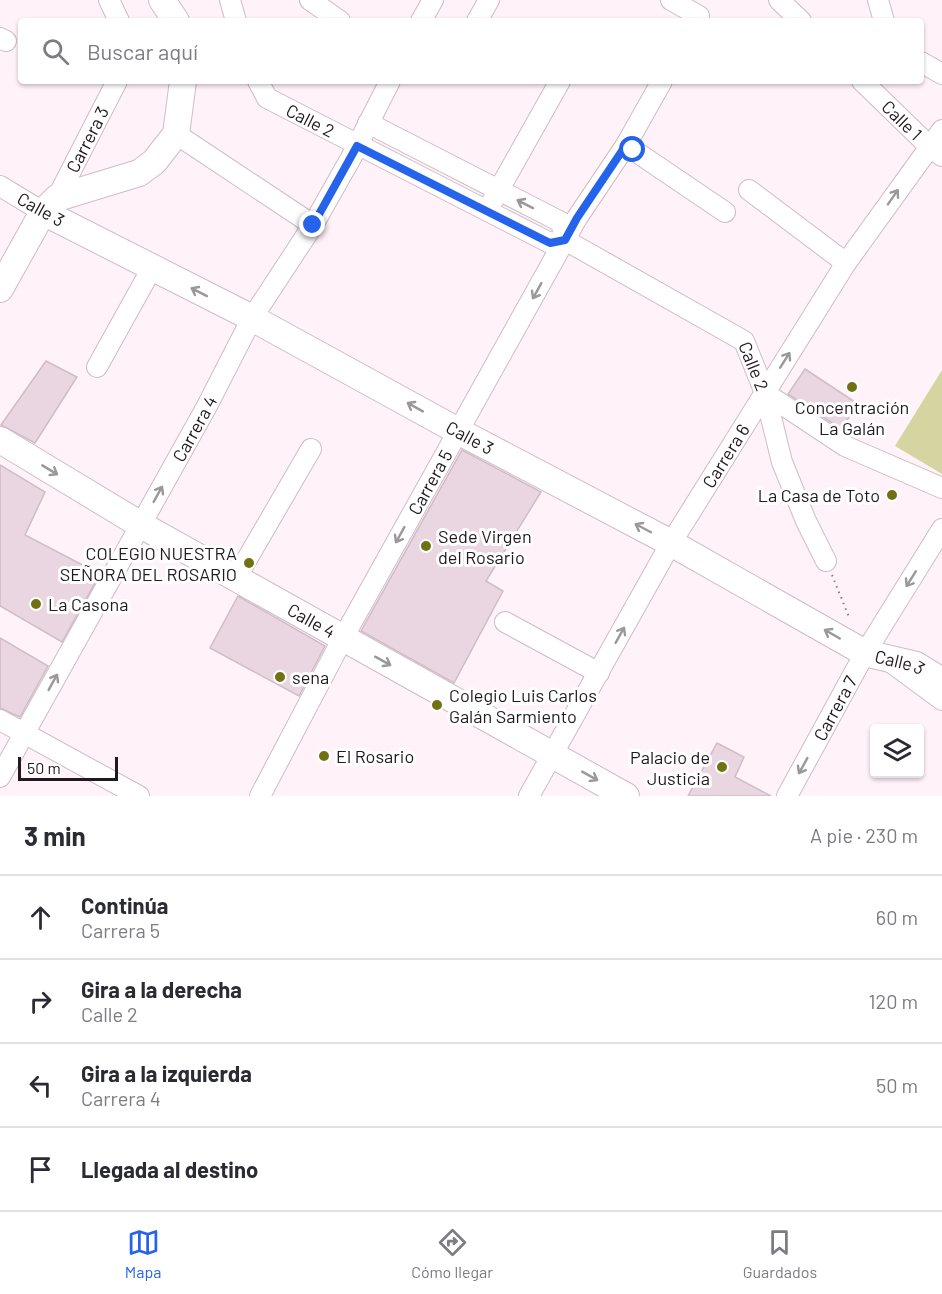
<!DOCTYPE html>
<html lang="es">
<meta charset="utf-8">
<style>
body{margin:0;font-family:Barlow,sans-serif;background:#f2f2f3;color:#2b2b33}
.controls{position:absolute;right:18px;bottom:18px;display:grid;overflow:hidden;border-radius:6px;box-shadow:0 2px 4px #0004}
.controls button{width:54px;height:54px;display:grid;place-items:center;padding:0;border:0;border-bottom:2px solid #e1e1e2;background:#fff;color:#2b2b33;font:30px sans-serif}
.scale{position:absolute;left:18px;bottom:15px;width:100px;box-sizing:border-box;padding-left:6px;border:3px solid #20191d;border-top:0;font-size:16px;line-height:21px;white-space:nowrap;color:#20191d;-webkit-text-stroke:4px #fff;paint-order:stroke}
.stop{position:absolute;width:18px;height:18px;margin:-14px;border:4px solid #2563eb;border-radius:50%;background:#fff}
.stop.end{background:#2563eb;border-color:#fff;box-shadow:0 2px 6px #0008}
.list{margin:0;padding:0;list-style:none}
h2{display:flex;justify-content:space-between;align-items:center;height:78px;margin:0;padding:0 24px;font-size:26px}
h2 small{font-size:20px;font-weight:400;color:#7c7c81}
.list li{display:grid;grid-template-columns:39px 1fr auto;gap:18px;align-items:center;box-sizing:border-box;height:84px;padding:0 24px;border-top:2px solid #e1e1e2}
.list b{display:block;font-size:22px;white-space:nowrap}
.list p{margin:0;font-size:20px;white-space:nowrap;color:#7c7c81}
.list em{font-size:20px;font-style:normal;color:#7c7c81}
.icon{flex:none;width:33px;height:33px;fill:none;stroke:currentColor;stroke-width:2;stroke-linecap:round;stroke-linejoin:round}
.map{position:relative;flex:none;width:942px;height:796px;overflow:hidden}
.search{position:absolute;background:#fff;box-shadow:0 2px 4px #0004;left:18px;right:18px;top:18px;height:66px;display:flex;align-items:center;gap:15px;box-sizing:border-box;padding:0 21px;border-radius:6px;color:#7c7c81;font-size:22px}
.sheet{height:414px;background:#fff}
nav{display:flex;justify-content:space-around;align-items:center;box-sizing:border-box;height:84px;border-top:2px solid #e1e1e2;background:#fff;font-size:16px;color:#7c7c81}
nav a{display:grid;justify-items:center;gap:3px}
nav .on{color:#2563eb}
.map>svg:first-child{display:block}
.green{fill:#d4d5a1}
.building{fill:#e9d6e0;stroke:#cfbcc6;stroke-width:1.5}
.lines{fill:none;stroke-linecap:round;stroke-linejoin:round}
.minor-casing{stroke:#cebbc6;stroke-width:22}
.major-casing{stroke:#cebbc6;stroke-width:28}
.path{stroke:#898085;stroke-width:2;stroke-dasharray:1.5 4.5;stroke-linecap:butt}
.minor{stroke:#fff;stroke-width:20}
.major{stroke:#fff;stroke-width:26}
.oneway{stroke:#9b9899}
.route{stroke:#2563eb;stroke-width:8}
.poi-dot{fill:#717013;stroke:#fff;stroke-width:2}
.labels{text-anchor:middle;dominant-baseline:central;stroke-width:6;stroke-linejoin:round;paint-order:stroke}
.street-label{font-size:18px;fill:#20191d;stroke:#fff}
.poi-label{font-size:18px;fill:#20191d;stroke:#fff;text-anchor:start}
</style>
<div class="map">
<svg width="942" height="796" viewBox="0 0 942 796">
<rect width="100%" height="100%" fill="#fff3f9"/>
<!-- green -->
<path class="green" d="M 942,370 L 942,474 L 895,446 Z"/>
<!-- building -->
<path class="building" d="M 46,361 L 77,377 L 35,443 L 1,425 Z
M 805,369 L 858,404 L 841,429 L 788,394 Z
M 462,450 L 541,492 L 486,581 L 503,591 L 454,683 L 361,631 Z
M 0,465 L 45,492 L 25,535 L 100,574 L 62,642 L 0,606 Z
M 238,596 L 325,646 L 299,696 L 210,648 Z
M 0,638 L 48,666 L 20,717 L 0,708 Z
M 717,743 L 744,757 L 735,777 L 771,796 L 688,796 Z"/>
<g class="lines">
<!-- minor casing -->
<g class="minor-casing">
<g id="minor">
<path d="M 109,0 L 119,21"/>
<path d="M 230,0 L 236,21"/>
<path d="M 310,0 L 340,21"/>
<path d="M 671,0 L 699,16"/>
<path d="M 779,0 L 801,21"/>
<path d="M 878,0 L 884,21"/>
<path d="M 421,21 L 433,0"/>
<path d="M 477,21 L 489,0"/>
<path d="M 0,38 L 6,41"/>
<path d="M 921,62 L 942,74"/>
<path id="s1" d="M 258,81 L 267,98 L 550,243 L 565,240 L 744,341 L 765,393 L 782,462 L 806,521 L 826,561"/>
<path id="s2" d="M 862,81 L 929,146 L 942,156"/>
<path d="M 368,123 L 561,222 L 565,240"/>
<path d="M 176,134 L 313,225"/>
<path d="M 626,145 L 725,212"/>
<path d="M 0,186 L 43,212"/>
<path d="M 749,190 L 846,263"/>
<path id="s3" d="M 57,198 L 117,81"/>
<path d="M 492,202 L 560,81"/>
<path d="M 97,367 L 152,268"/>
<path d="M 765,393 L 845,446 L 942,488"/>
<path d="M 236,578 L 311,449"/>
<path d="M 505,622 L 599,673"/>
<path d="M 889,661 L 942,700"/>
<path d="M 0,720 L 139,796"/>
<path id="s4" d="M 0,777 L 207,406 L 252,318 L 313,225 L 352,156 L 390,81"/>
<path id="s5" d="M 260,796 L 343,638 L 577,218 L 626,145 L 662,81"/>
<path id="s6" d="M 529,796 L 671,543 L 846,263 L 942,130"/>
<path id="s7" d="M 787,796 L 865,653 L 942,529"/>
</g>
</g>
<!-- major casing -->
<g class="major-casing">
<g id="major">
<path d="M 162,0 L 176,21"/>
<path id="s8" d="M 43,212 L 252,318 L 458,431 L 671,543 L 865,653 L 916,665 L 942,681"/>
<path d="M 0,289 L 43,212 L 57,198 L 139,173 L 154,162 L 176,134 L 183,81"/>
<path id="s9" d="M 0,440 L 141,525 L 626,796"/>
</g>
</g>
<!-- path -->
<path class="path" d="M 832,575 L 849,617"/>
<!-- minor -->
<use href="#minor" class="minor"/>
<!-- major -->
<use href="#major" class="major"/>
</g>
<!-- one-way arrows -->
<defs><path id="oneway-shaft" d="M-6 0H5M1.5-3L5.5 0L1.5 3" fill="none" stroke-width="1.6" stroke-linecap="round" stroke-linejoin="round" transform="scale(1.5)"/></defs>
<g class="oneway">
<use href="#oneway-shaft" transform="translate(893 197) rotate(-55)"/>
<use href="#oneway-shaft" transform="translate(525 204) rotate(-153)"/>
<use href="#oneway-shaft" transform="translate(537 291) rotate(119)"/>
<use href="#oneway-shaft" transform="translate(199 292) rotate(-153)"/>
<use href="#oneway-shaft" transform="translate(785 360) rotate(-58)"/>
<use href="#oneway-shaft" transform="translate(415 407) rotate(-151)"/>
<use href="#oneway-shaft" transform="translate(50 470) rotate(31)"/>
<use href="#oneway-shaft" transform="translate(158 494) rotate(-61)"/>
<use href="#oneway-shaft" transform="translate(643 528) rotate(-152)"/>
<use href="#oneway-shaft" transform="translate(400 535) rotate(119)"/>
<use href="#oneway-shaft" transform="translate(911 579) rotate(122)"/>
<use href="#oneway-shaft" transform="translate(832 634) rotate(-150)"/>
<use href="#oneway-shaft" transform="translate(620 635) rotate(-61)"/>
<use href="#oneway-shaft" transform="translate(383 661) rotate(29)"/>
<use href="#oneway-shaft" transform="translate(53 682) rotate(-61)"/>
<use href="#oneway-shaft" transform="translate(803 766) rotate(119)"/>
<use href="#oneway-shaft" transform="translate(590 776) rotate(29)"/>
</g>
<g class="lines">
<!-- route -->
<path class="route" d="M 313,225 L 357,146 L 550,243 L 565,240 L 577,218 L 626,145 L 633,150"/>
</g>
<!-- markers -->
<g class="poi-dot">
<circle cx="852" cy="387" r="6"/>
<circle cx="892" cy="495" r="6"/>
<circle cx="426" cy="546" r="6"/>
<circle cx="249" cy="563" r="6"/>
<circle cx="36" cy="604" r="6"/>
<circle cx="280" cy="677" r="6"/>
<circle cx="437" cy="705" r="6"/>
<circle cx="324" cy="756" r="6"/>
<circle cx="722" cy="767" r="6"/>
</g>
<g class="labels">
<!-- street labels -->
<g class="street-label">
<text stroke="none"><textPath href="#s2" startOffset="56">Calle 1</textPath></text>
<text stroke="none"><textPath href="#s1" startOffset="68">Calle 2</textPath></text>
<text stroke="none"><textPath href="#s3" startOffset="66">Carrera 3</textPath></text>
<text transform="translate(41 209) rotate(29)">Calle 3</text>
<text stroke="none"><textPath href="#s1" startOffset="585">Calle 2</textPath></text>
<text stroke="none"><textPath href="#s4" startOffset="399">Carrera 4</textPath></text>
<text stroke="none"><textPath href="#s8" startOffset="483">Calle 3</textPath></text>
<text stroke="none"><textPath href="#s6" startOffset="393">Carrera 6</textPath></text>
<text stroke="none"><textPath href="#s5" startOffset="357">Carrera 5</textPath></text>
<text stroke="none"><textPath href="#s9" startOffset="360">Calle 4</textPath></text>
<text stroke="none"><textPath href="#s8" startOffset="969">Calle 3</textPath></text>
<text stroke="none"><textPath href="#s7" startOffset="100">Carrera 7</textPath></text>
</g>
<!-- poi labels -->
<g class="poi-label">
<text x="852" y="407" text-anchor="middle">Concentración<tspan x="852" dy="21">La Galán</tspan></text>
<text x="880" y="495" text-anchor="end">La Casa de Toto</text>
<text x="438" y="536">Sede Virgen<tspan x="438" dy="21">del Rosario</tspan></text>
<text x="237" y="553" text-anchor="end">COLEGIO NUESTRA<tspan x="237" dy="21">SEÑORA DEL ROSARIO</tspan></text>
<text x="48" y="604">La Casona</text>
<text x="292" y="677">sena</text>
<text x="449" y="695">Colegio Luis Carlos<tspan x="449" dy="21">Galán Sarmiento</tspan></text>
<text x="336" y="756">El Rosario</text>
<text x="710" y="757" text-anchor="end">Palacio de<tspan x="710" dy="21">Justicia</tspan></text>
</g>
</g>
</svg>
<div class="controls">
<button><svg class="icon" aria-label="layers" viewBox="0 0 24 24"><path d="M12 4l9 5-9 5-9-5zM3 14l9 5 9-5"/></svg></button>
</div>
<div class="scale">50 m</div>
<div class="stop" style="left:633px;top:150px"></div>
<div class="stop end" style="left:313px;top:225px"></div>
<div class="search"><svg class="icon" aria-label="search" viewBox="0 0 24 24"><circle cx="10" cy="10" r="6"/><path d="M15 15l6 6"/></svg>Buscar aquí</div>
</div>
<section class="sheet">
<h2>3 min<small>A pie · 230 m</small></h2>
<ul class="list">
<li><svg class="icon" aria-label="ahead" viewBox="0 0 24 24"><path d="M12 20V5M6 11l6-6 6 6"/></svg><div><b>Continúa</b><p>Carrera 5</p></div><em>60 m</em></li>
<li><svg class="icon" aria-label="right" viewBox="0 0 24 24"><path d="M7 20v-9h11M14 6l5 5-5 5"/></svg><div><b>Gira a la derecha</b><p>Calle 2</p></div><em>120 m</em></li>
<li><svg class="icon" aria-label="left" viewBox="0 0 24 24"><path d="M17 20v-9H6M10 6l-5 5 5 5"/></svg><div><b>Gira a la izquierda</b><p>Carrera 4</p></div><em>50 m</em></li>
<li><svg class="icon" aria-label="arrive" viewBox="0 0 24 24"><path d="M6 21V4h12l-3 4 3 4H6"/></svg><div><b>Llegada al destino</b></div></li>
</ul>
</section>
<nav>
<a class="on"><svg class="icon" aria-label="map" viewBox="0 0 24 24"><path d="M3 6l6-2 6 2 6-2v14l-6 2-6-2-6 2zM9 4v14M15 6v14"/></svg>Mapa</a>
<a><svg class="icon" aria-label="directions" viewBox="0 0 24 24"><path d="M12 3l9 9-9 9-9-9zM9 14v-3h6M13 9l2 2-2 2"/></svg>Cómo llegar</a>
<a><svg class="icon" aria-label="saved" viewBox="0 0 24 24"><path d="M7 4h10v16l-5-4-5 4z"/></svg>Guardados</a>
</nav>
